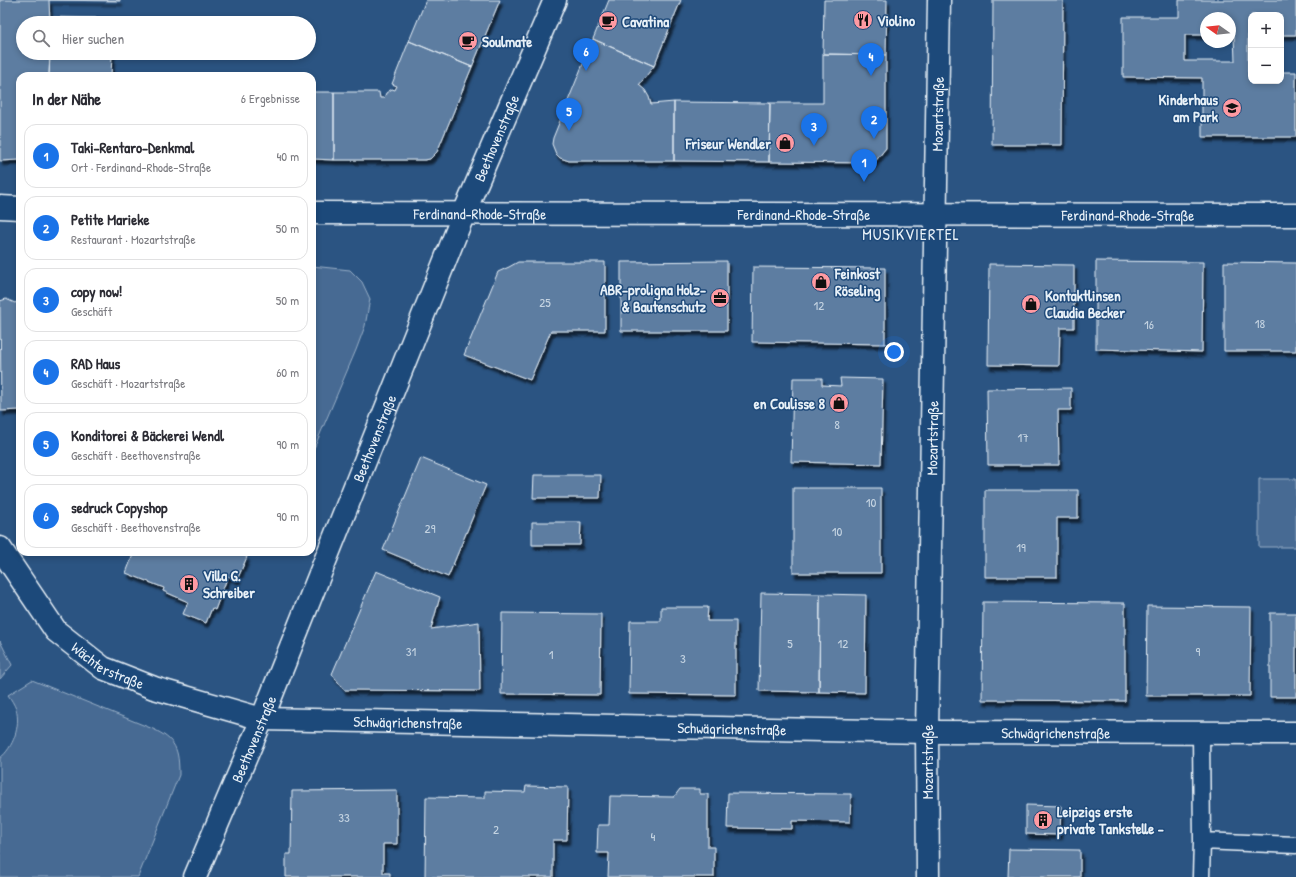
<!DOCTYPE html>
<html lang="de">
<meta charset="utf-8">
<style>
body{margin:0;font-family:"Patrick Hand",sans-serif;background:#f2f2f3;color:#2b2b33}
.controls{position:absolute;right:12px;top:12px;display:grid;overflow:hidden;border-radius:8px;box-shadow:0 2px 6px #0003}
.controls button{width:36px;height:36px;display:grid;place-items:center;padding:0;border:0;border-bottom:1px solid #e1e1e2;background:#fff;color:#2b2b33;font:20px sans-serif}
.compass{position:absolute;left:1200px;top:12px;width:36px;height:36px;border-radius:50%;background:#fff;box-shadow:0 2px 6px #0003;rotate:285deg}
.you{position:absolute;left:894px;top:352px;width:14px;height:14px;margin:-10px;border:3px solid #fff;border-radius:50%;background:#1a73e8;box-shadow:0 0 0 6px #1a73e833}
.badge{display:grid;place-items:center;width:26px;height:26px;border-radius:50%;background:#1a73e8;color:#fff;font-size:13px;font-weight:700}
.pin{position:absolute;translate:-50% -33px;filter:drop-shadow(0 1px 2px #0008)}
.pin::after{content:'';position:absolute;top:21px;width:14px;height:12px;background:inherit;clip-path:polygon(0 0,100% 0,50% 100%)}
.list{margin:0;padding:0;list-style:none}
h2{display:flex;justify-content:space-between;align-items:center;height:52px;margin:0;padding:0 16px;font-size:17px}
h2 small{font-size:13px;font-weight:400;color:#7c7c81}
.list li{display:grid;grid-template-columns:26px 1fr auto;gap:12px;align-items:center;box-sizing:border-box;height:64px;margin:0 8px 8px;padding:0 8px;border:1px solid #e1e1e2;border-radius:12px}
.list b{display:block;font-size:15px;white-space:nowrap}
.list p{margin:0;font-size:13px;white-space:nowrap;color:#7c7c81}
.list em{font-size:13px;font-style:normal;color:#7c7c81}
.icon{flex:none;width:22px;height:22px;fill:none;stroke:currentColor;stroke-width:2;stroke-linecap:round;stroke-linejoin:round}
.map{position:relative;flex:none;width:1296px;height:877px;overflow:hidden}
.search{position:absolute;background:#fff;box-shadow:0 2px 6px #0003;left:16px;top:16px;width:300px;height:44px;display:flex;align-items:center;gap:10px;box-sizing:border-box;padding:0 14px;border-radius:22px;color:#7c7c81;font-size:15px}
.panel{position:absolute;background:#fff;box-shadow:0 2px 6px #0003;left:16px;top:72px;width:300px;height:484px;border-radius:12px}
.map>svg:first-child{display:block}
.green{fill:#476b93;stroke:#98aec6}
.building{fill:#5d7da1;stroke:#e8f1f8;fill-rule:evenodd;filter:url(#shadow)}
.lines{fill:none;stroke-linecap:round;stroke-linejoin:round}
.lane-casing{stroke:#e8f1f8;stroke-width:19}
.street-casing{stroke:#e8f1f8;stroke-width:25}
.lane{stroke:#1f4a7a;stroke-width:16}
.street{stroke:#1f4a7a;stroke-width:22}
.labels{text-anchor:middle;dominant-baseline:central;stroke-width:3;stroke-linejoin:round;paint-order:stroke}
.number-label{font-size:13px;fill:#c5d4e2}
.poi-label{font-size:15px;font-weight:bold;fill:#e8f1f8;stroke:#1f4a7a;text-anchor:start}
.street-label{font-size:15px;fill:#e8f1f8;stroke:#1f4a7a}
.neighbourhood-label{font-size:16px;letter-spacing:1px;fill:#e8f1f8;stroke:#1f4a7a}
</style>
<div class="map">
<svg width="1296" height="877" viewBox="0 0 1296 877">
<defs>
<filter id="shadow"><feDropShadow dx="2.5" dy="4.5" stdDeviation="1" flood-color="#0009"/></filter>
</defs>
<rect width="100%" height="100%" fill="#2b5482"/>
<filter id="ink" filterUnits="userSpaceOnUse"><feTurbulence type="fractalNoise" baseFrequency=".025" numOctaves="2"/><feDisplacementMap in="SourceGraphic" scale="8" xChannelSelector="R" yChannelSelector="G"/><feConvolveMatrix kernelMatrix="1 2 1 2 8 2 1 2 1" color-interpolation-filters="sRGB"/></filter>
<g filter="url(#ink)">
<!-- green -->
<path class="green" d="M 312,266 L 350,270 L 362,282 L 370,299 L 365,326 L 356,350 L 312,453 Z
M 1259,479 L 1296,479 L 1296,547 L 1259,547 Z
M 0,641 L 12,665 L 0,679 Z
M 32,680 L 153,729 C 176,740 179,749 179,775 L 138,877 L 0,877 L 0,758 C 13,748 21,726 16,709 C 14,704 11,699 8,695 Z"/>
<!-- building -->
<path class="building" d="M 0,0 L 120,0 L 120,1 L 49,0 L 50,23 L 23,23 L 23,53 L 50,53 L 49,76 L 20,76 L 20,160 L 0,161 Z
M 426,0 L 500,0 L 472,67 L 409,41 Z
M 609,0 L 681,0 L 654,66 L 593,39 Z
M 824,0 L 887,0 L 886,55 L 823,54 Z
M 993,0 L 1063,0 L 1062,145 L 992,145 Z
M 1179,0 L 1296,0 L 1296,35 L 1281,35 L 1281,15 L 1251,15 L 1251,35 L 1248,35 L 1248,72 L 1251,72 L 1251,81 L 1281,81 L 1281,72 L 1296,72 L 1296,137 L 1202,137 L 1202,78 L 1123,77 L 1123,17 L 1179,17 ZM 1206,18 L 1230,18 L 1230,35 L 1234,35 L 1235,61 L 1185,61 L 1185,35 L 1206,35 Z
M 50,17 L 112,18 L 112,23 L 50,23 Z
M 593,39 L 654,66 L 639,85 L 645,90 L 649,97 L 651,104 L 674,102 L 674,161 L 569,161 L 560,158 L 556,154 L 552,144 L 553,138 Z
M 409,41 L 472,67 L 437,152 L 430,159 L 425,160 L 334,160 L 334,92 L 379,92 L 380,98 L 384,98 L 386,93 L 392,89 L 395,90 L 397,86 L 392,84 Z
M 50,53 L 112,53 L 111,76 L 49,76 Z
M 823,54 L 886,55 L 886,148 L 874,163 L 769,162 L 770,103 L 823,103 Z
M 312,92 L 334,92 L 334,160 L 312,159 Z
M 674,102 L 770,103 L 769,162 L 674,161 Z
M 727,261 L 727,331 L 621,331 L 621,262 Z
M 1096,261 L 1203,262 L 1202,352 L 1096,349 Z
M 518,262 L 605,262 L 605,331 L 551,331 L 530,380 L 464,355 L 498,272 L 509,267 Z
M 1224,262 L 1296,263 L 1296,351 L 1224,351 Z
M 989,264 L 1074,265 L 1074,328 L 1060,328 L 1059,366 L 988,365 Z
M 753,267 L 885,268 L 885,344 L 752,342 Z
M 6,299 L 15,303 L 20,300 L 20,410 L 1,411 L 0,301 Z
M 793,378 L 822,378 L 822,385 L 841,386 L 840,378 L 883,379 L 881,464 L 791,462 Z
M 1071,388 L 1071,410 L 1058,410 L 1059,465 L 988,465 L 987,389 Z
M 421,458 L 486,485 L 448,577 L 383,550 Z
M 534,475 L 601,475 L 600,498 L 533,498 Z
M 793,488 L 881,488 L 881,573 L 793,573 Z
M 985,490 L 1078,490 L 1078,518 L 1057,518 L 1057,577 L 985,577 Z
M 532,522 L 581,522 L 580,545 L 532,545 Z
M 134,552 L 238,552 L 247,557 L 237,580 L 228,576 L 215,610 L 212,608 L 206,623 L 183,614 L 188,602 L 163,591 L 164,588 L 126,573 Z
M 376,571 L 440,597 L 431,629 L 479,622 L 480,691 L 344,690 L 332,674 Z
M 761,593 L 820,594 L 819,692 L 759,691 Z
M 820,594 L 866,595 L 865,693 L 819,692 Z
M 983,602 L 1125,603 L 1125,701 L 982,700 Z
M 1147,606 L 1251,607 L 1250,696 L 1146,696 Z
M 661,607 L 708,607 L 707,621 L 736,621 L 736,695 L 629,694 L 630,621 L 661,621 Z
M 502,613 L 601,614 L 600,695 L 501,694 Z
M 1270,613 L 1296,613 L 1296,697 L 1270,697 Z
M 526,786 L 568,787 L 567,840 L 553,840 L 553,877 L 425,877 L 426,797 L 485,798 L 485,791 L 525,792 Z
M 680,789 L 700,789 L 700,794 L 708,794 L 708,847 L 714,847 L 714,877 L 608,877 L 609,853 L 597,853 L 598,825 L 609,825 L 610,796 L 674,797 Z
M 397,790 L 397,844 L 383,844 L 383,873 L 390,873 L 390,877 L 286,877 L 286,854 L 291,854 L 292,791 Z
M 728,793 L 851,794 L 850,822 L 792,821 L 792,829 L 727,828 Z
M 1026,805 L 1061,806 L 1060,835 L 1026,834 Z
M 1009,849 L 1080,850 L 1080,877 L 1008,877 Z"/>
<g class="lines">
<!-- lane casing -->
<g class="lane-casing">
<path id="lane" d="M 1201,733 L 1202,841
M 1201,877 L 1202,841 L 1296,845"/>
</g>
<!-- street casing -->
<g class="street-casing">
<g id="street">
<path d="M 0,207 L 20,208"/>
<path id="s1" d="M 312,213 L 1296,215"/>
<path id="s2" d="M 0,548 L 56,631 L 103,668 L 154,688 L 262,719 L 927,732 L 1296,733"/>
<path id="s3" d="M 195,877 L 262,719 L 464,213 L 555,0"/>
<path id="s4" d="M 928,877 L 927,732 L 939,0"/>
</g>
</g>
<!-- lane -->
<use href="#lane" class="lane"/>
<!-- street -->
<use href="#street" class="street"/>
</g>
</g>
<!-- icons -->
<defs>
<g id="restaurant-disc" transform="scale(1)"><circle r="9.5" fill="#ff9aa2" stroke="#1f4a7a"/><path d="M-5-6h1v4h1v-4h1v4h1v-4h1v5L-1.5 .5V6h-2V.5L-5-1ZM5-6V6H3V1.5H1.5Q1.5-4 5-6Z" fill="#111"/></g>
<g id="cafe-disc" transform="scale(1)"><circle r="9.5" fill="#ff9aa2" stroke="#1f4a7a"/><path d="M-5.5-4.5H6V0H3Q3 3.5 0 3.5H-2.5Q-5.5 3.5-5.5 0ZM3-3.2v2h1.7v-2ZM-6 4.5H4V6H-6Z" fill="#111"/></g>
<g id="school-disc" transform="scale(1)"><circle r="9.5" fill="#ff9aa2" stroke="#1f4a7a"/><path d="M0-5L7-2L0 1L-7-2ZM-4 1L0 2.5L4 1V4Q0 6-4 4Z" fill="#111"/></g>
<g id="shop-disc" transform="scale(1)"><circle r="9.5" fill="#ff9aa2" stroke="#1f4a7a"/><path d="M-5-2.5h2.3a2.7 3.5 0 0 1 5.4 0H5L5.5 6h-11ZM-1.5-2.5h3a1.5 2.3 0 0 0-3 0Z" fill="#111"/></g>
<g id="office-disc" transform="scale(1)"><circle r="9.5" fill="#ff9aa2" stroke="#1f4a7a"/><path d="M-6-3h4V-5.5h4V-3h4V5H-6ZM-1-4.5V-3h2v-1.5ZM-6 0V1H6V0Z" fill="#111"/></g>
<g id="building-disc" transform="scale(1)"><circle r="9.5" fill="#ff9aa2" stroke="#1f4a7a"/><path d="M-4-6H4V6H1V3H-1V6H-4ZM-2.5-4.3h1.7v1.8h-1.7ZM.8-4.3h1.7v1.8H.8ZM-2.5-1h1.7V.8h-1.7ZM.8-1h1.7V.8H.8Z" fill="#111"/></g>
</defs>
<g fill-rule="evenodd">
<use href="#restaurant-disc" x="863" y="20"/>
<use href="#cafe-disc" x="608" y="21"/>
<use href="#cafe-disc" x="468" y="41"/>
<use href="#school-disc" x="1232" y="108"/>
<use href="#shop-disc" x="785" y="143"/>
<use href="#shop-disc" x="821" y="282"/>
<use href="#office-disc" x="720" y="298"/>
<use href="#shop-disc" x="1031" y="304"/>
<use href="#shop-disc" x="839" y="403"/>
<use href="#building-disc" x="189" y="584"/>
<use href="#building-disc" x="1043" y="820"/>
</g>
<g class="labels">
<!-- number labels -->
<g class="number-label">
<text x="545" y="302">25</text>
<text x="819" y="305">12</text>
<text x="1260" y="323">18</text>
<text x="1149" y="324">16</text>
<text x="837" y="424">8</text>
<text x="1023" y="437">17</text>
<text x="871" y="502">10</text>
<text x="430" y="528">29</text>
<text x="837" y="531">10</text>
<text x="1021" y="547">19</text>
<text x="790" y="643">5</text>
<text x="843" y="643">12</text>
<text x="411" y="651">31</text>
<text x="1198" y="651">9</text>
<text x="551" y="654">1</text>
<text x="683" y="658">3</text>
<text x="344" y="817">33</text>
<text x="496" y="829">2</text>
<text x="653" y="836">4</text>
</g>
<!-- poi labels -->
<g class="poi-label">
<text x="877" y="20">Violino</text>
<text x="622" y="21">Cavatina</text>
<text x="482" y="41">Soulmate</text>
<text x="1218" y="99" text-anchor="end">Kinderhaus<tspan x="1218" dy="17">am Park</tspan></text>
<text x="771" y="143" text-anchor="end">Friseur Wendler</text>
<text x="835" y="273">Feinkost<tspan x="835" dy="17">Röseling</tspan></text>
<text x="706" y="289" text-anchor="end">ABR-proligna Holz-<tspan x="706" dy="17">&amp; Bautenschutz</tspan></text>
<text x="1045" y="295">Kontaktlinsen<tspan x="1045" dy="17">Claudia Becker</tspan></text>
<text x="825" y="403" text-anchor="end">en Coulisse 8</text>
<text x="203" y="575">Villa G.<tspan x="203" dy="17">Schreiber</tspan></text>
<text x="1057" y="811">Leipzigs erste<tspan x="1057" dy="17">private Tankstelle -</tspan></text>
</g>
<!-- street labels -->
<g class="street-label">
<text stroke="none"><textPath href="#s4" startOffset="763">Mozartstraße</textPath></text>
<text stroke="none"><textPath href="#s3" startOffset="798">Beethovenstraße</textPath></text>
<text stroke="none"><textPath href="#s1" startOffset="168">Ferdinand-Rhode-Straße</textPath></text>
<text stroke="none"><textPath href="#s1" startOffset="492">Ferdinand-Rhode-Straße</textPath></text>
<text stroke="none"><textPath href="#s1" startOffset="816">Ferdinand-Rhode-Straße</textPath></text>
<text stroke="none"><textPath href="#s3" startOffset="474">Beethovenstraße</textPath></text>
<text stroke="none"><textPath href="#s4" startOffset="439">Mozartstraße</textPath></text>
<text stroke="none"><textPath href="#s2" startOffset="163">Wächterstraße</textPath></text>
<text stroke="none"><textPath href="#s2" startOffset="473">Schwägrichenstraße</textPath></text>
<text stroke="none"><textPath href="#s2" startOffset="797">Schwägrichenstraße</textPath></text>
<text stroke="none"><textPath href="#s2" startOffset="1121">Schwägrichenstraße</textPath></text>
<text stroke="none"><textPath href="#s3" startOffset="150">Beethovenstraße</textPath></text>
<text transform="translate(927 762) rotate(-90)">Mozartstraße</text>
</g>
<!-- neighbourhood labels -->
<g class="neighbourhood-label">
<text x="911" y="234">MUSIKVIERTEL</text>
</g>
</g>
</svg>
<div class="controls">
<button>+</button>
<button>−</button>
</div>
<svg class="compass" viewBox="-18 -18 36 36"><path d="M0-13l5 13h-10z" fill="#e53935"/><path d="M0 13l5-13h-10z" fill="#7c7c81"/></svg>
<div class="you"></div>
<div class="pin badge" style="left:864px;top:182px">1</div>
<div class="pin badge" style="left:874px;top:139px">2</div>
<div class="pin badge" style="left:814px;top:146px">3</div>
<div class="pin badge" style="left:871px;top:76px">4</div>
<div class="pin badge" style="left:569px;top:131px">5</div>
<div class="pin badge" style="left:586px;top:71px">6</div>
<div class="search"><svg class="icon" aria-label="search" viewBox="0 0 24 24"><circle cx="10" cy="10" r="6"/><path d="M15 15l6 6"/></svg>Hier suchen</div>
<section class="panel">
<h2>In der Nähe<small>6 Ergebnisse</small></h2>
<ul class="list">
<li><span class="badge">1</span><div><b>Taki-Rentaro-Denkmal</b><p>Ort · Ferdinand-Rhode-Straße</p></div><em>40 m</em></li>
<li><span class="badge">2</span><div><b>Petite Marieke</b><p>Restaurant · Mozartstraße</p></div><em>50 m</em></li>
<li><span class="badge">3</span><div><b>copy now!</b><p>Geschäft</p></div><em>50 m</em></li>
<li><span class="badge">4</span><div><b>RAD Haus</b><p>Geschäft · Mozartstraße</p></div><em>60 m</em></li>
<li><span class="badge">5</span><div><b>Konditorei &amp; Bäckerei Wendl</b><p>Geschäft · Beethovenstraße</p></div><em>90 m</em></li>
<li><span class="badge">6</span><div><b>sedruck Copyshop</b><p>Geschäft · Beethovenstraße</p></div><em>90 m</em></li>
</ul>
</section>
</div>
